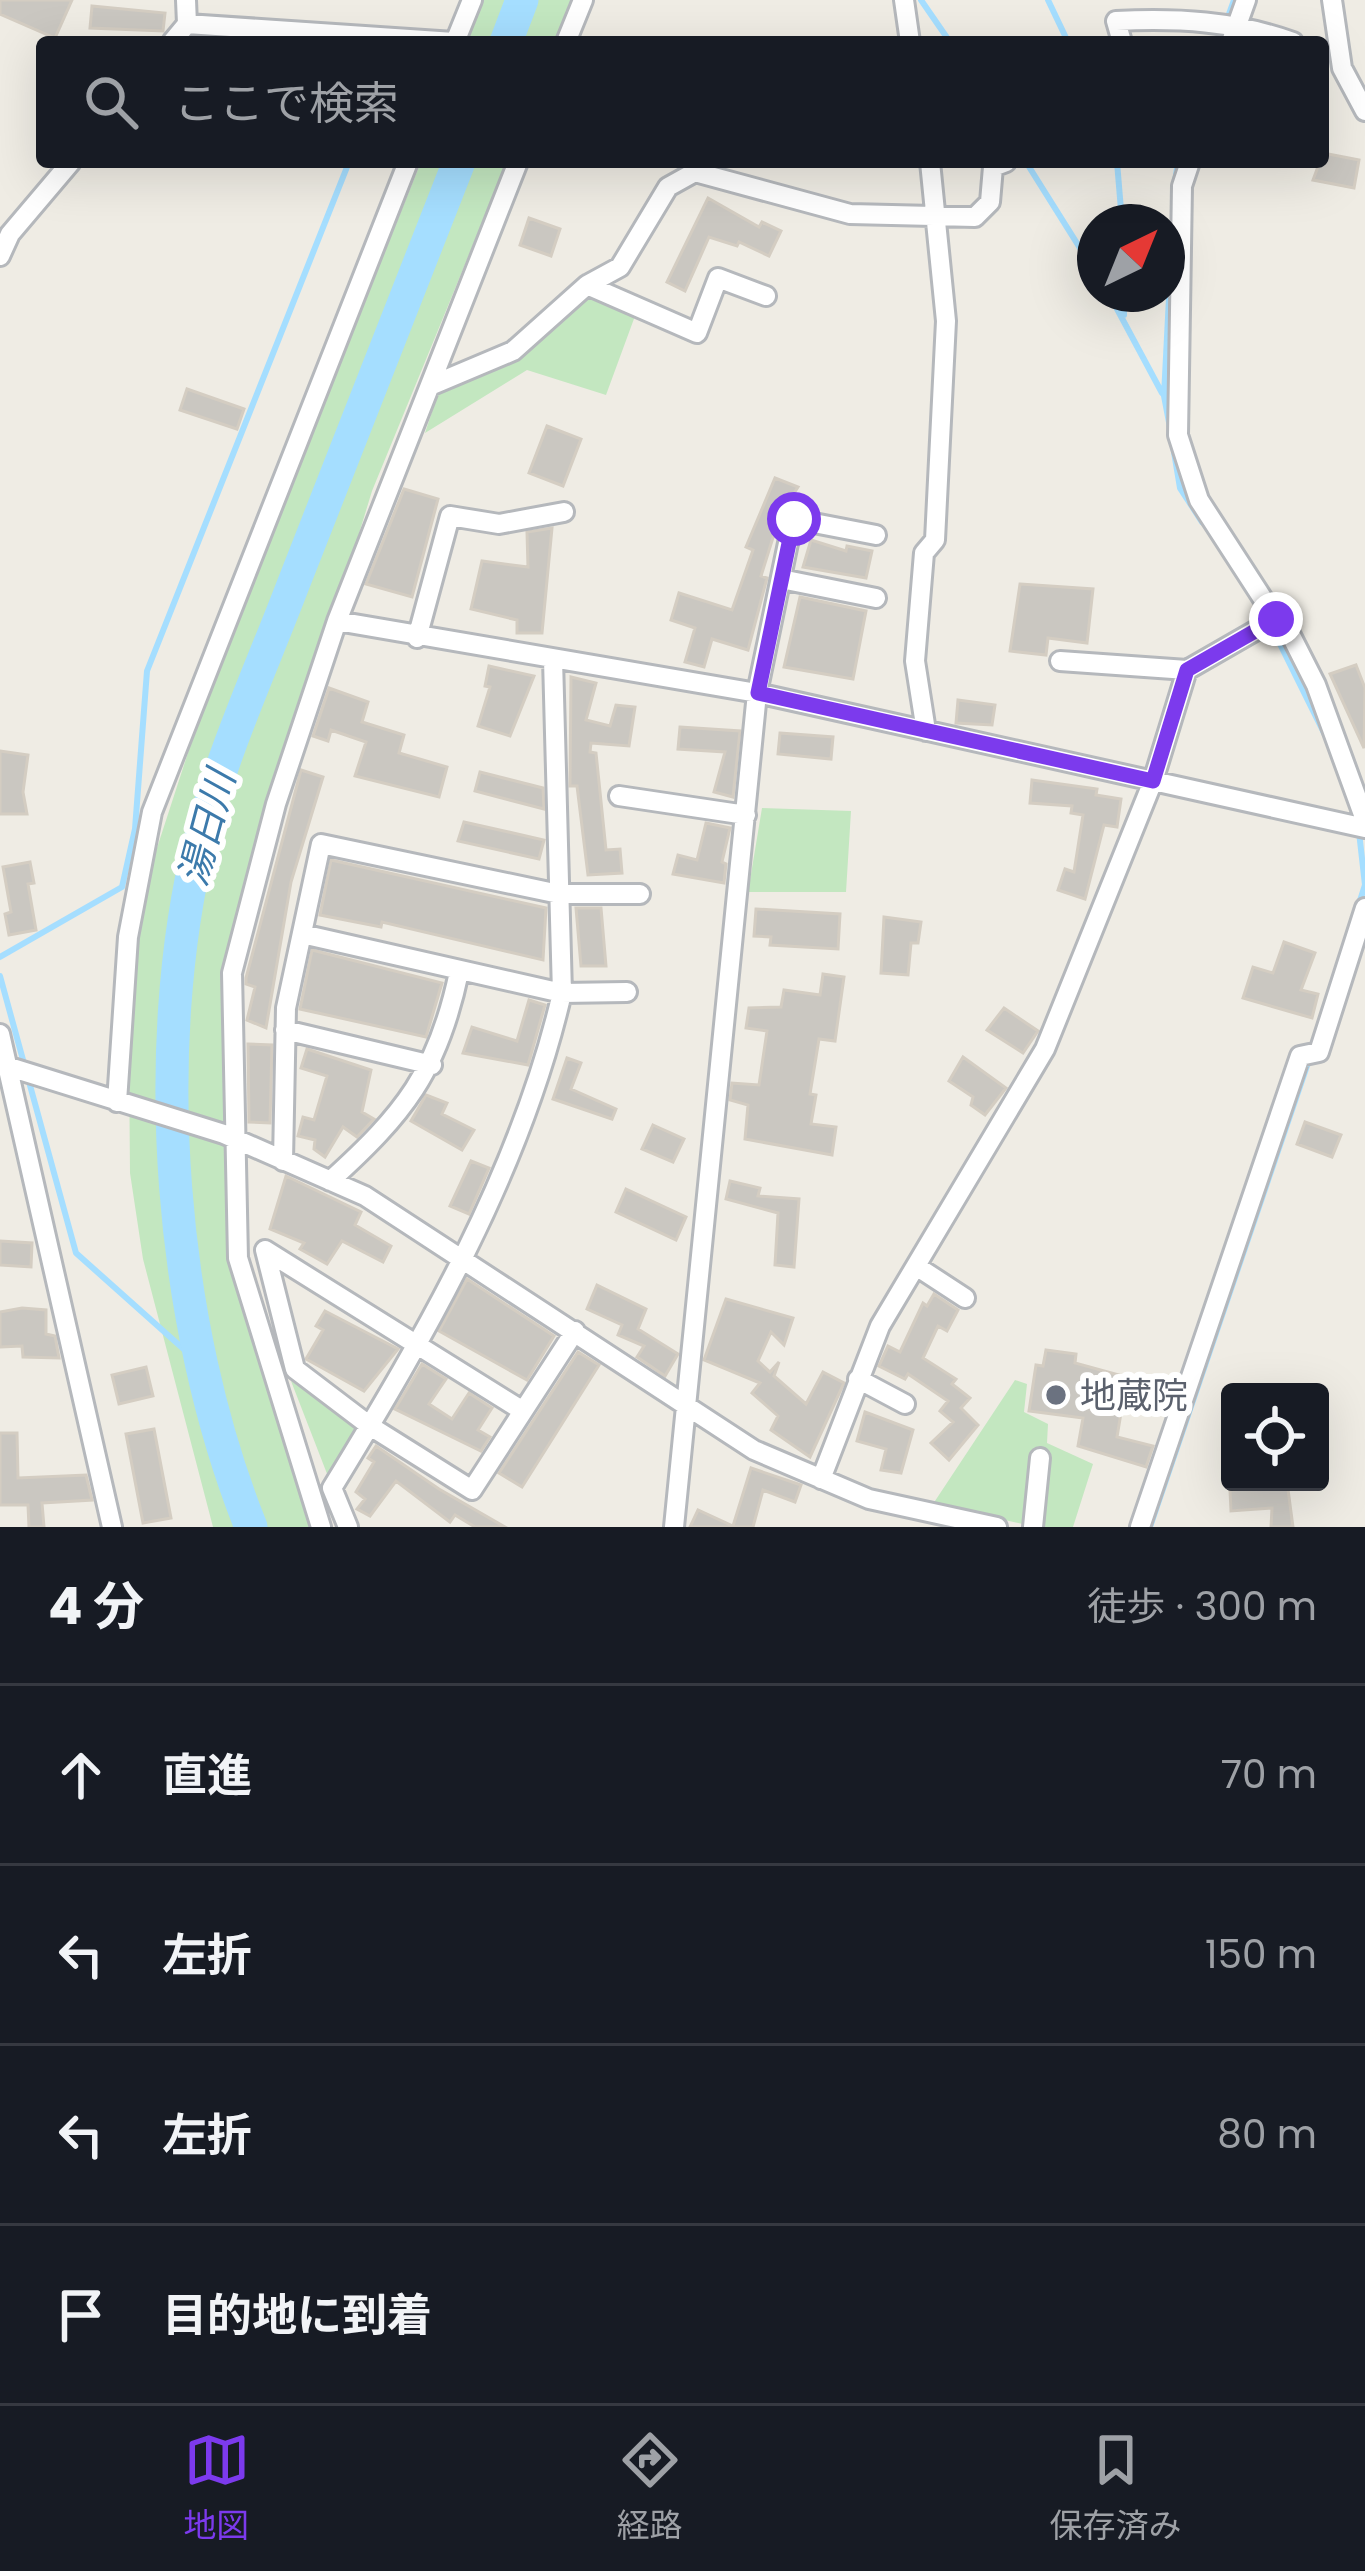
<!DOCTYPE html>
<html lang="ja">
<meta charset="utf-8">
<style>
body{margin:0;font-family:Poppins,"Noto Sans JP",sans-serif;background:#20242c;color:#f1f3f6}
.controls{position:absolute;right:36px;bottom:36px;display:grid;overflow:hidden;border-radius:12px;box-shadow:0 12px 48px #0002}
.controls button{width:108px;height:108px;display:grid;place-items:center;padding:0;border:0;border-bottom:3px solid #363941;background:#171b24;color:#f1f3f6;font:60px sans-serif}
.compass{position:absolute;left:1077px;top:204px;width:108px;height:108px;border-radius:50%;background:#171b24;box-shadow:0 12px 48px #0002;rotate:43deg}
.stop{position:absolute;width:36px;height:36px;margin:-27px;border:9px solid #7c3aed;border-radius:50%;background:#fff}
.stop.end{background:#7c3aed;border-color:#fff;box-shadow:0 3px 12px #0008}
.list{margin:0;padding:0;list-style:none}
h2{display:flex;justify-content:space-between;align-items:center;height:156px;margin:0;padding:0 48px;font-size:51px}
h2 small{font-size:39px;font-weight:400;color:#9ea1a6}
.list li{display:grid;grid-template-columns:78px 1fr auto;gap:36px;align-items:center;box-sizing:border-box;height:180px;padding:0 48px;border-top:3px solid #363941}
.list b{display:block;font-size:45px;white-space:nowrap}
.list em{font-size:39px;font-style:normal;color:#9ea1a6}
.icon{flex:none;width:66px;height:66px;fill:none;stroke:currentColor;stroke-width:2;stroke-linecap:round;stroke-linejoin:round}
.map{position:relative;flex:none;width:1365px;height:1527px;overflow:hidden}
.search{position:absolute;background:#171b24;box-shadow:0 12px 48px #0002;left:36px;right:36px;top:36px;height:132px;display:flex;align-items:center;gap:30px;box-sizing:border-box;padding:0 42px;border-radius:12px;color:#9ea1a6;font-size:45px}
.sheet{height:876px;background:#171b24}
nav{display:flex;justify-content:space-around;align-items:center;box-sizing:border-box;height:168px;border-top:3px solid #363941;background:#171b24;font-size:33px;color:#9ea1a6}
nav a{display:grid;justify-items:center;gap:6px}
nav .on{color:#7c3aed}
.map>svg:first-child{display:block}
.green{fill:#c3e7c0}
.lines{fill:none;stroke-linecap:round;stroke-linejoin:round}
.stream{stroke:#a5deff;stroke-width:6}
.river{stroke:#a5deff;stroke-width:33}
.building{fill:#cac7c1;stroke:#d4cdc2;stroke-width:3}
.minor-casing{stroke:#b5b8bc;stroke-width:24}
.minor{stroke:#fff;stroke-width:18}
.route{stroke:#7c3aed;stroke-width:15}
.worship-dot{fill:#6b7280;stroke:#fff;stroke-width:4.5}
.labels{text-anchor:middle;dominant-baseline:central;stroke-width:12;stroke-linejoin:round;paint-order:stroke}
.worship-label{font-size:36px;fill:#5b616d;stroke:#fff;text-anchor:start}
.water-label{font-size:39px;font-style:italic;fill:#3c7aab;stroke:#fff}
</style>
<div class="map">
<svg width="1365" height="1527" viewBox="0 0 1365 1527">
<rect width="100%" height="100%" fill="#efece4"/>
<!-- green -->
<path class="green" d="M 483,0 L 573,0 L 556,42 L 467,42 Z
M 421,162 L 507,162 L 372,491 L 283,783 L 228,1033 L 244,1278 L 311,1527 L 213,1527 L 143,1259 L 130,1173 L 128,937 L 212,679 Z
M 585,291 L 635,316 L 606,395 L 527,370 L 425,433 L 439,390 L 495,370 Z
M 762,808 L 851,811 L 846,892 L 748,892 Z
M 1015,1380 L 1027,1384 L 1024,1412 L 1048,1424 L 1047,1443 L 1093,1464 L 1073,1527 L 1036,1527 L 933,1504 Z
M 291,1381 L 362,1428 L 331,1484 Z"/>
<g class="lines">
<!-- stream -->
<path class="stream" d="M 921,0 L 950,42
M 1048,0 L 1068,42
M 1219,42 L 1234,0
M 1026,162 L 1095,272
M 1117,162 L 1122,222
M 1174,188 L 1178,162
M 1109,294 L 1162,393
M 1124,315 L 1124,294
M 1171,433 L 1164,396 L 1173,219
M 1173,446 L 1180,488 L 1202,522
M 1276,636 L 1325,735
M 1358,907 L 1365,885 L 1359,832
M 0,957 L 122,887 L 135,829 L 147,671 L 349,162
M 0,976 L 76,1253 L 197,1361
M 1150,1527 L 1310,1057"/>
<!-- river -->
<path class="river" d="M 506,42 L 522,0
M 251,1527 C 170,1326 148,1051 200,840 C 222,753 261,669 293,585 C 349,444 404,303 459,162"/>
</g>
<!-- building -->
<path class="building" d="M 0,0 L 72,0 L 55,38 L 0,14 Z
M 92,6 L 165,13 L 163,31 L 90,28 Z
M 1323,153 L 1359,160 L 1354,188 L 1313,180 Z
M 708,198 L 759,227 L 762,222 L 781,231 L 769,256 L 739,242 L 737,246 L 709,237 L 685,291 L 667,282 Z
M 529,218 L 560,229 L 551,256 L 520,245 Z
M 187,389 L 244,409 L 237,429 L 180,410 Z
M 547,426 L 581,439 L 563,486 L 529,473 Z
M 775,478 L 798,487 L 780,515 L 761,576 L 767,578 L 748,650 L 712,639 L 704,667 L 685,662 L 695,628 L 671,620 L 679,593 L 732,610 L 753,550 L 746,547 Z
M 404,489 L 438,499 L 412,597 L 366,584 Z
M 552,528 L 542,633 L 517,633 L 517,620 L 471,609 L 482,561 L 528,567 L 527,532 Z
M 811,540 L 846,551 L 847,546 L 872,551 L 866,578 L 803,567 Z
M 1020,584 L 1093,589 L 1087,643 L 1048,638 L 1046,655 L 1010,651 Z
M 800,597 L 866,611 L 853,679 L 784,667 Z
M 1356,665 L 1365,688 L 1364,748 L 1330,674 Z
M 489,666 L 534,676 L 510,736 L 478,726 L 490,687 L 485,686 Z
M 571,677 L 596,683 L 586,720 L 610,726 L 616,705 L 635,707 L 629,746 L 591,743 L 590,752 L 596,753 L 606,850 L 620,849 L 622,873 L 588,875 L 577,786 L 570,786 Z
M 329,688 L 368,702 L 362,722 L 404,735 L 399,753 L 447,767 L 439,797 L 355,776 L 366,742 L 331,730 L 328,741 L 313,736 Z
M 958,700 L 995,705 L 992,725 L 956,723 Z
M 680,727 L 740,731 L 733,797 L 714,792 L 725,752 L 678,749 Z
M 780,733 L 833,737 L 831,759 L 778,754 Z
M 0,751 L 28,755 L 23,792 L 27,814 L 0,814 Z
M 301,770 L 323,777 L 291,882 L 266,1028 L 247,1020 L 255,987 L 246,984 L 246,978 Z
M 480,772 L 543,788 L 544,809 L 475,791 Z
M 1032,780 L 1097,789 L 1096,795 L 1121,799 L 1117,827 L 1104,825 L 1085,899 L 1058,890 L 1065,869 L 1074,872 L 1083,815 L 1071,813 L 1072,806 L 1030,803 Z
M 464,822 L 544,840 L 539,859 L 458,841 Z
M 706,823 L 730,828 L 722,862 L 726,864 L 724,883 L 673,874 L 678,855 L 697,860 Z
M 331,860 L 546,908 L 543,960 L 382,922 L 381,927 L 320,915 Z
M 30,862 L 34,883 L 28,884 L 36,930 L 9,935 L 5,914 L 11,912 L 3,867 Z
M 576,908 L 601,908 L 606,966 L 581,966 Z
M 756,909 L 840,914 L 838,949 L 770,945 L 771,937 L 754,936 Z
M 884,917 L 921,922 L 918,943 L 911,943 L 908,975 L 881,973 Z
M 1284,942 L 1315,953 L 1301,990 L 1318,994 L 1312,1018 L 1243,998 L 1253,967 L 1273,973 Z
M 312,950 L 442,983 L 426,1037 L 300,1009 Z
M 823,974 L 844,977 L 835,1041 L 819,1039 L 810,1094 L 816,1095 L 811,1124 L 836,1127 L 832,1155 L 745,1139 L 748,1105 L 730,1100 L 732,1083 L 759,1085 L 767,1031 L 746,1028 L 749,1008 L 781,1007 L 784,990 L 820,995 Z
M 529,1000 L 545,1005 L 528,1065 L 463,1053 L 472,1027 L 517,1041 Z
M 1004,1008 L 1038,1031 L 1023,1053 L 987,1030 Z
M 248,1044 L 272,1045 L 270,1123 L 249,1122 Z
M 307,1049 L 371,1070 L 362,1112 L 374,1119 L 357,1137 L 343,1127 L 325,1157 L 314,1149 L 315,1140 L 298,1136 L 303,1117 L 314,1120 L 327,1076 L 301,1068 Z
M 963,1057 L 1006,1088 L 985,1115 L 971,1105 L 973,1097 L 949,1081 Z
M 567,1058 L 581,1063 L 571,1089 L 616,1109 L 612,1119 L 553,1099 Z
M 426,1095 L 447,1103 L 442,1114 L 474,1130 L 462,1150 L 411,1121 Z
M 1305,1122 L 1341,1135 L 1332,1157 L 1297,1144 Z
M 653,1125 L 684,1139 L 673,1162 L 642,1149 Z
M 471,1161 L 489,1168 L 469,1214 L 450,1206 Z
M 286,1176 L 361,1212 L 355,1225 L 391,1246 L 383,1262 L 342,1241 L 327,1264 L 300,1249 L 304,1243 L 270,1229 Z
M 730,1181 L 760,1188 L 758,1196 L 799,1199 L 794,1267 L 775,1265 L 778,1213 L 726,1199 Z
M 626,1189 L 686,1217 L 676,1240 L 616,1212 Z
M 0,1241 L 32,1243 L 31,1267 L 0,1265 Z
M 467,1279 L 554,1336 L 527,1380 L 439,1331 Z
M 597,1285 L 646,1309 L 638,1329 L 678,1354 L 665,1376 L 637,1357 L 644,1346 L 618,1335 L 622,1325 L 587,1309 Z
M 934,1294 L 958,1310 L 947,1331 L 938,1326 L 923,1358 L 956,1379 L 952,1384 L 970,1398 L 961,1408 L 978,1425 L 949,1460 L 931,1443 L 953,1422 L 940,1411 L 948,1401 L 908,1374 L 905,1379 L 879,1366 L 888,1346 L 900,1352 L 923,1303 L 927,1306 Z
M 726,1299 L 793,1318 L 784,1345 L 771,1332 L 758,1361 L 770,1372 L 779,1362 L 774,1376 L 806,1404 L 823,1372 L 844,1383 L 810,1457 L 771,1430 L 778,1416 L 752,1393 L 760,1383 L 704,1360 Z
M 22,1308 L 46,1310 L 46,1334 L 55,1336 L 59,1358 L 23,1357 L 22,1346 L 0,1347 L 0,1312 Z
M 325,1311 L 398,1349 L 364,1391 L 306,1359 L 323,1330 L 316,1326 Z
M 1046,1350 L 1076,1354 L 1075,1363 L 1119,1375 L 1117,1382 L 1134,1388 L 1128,1408 L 1122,1407 L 1117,1437 L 1153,1446 L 1146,1467 L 1078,1446 L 1083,1418 L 1029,1411 L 1036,1365 L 1043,1366 Z
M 578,1352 L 599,1365 L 522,1487 L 499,1473 Z
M 422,1364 L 446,1379 L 429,1404 L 452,1419 L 469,1393 L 492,1408 L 478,1430 L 490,1437 L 481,1451 L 395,1409 Z
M 146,1367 L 153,1396 L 119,1404 L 112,1375 Z
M 865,1412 L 913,1430 L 901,1473 L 881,1470 L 886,1449 L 857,1441 Z
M 154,1429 L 171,1518 L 143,1523 L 126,1434 Z
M 0,1433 L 17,1433 L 18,1478 L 86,1475 L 92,1500 L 42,1503 L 44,1527 L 29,1527 L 28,1505 L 0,1505 Z
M 376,1446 L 439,1489 L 505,1527 L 475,1527 L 455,1515 L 450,1522 L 396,1481 L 370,1516 L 357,1509 L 365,1499 L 356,1492 L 374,1462 L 368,1458 Z
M 751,1468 L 801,1485 L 795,1502 L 763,1490 L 753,1527 L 690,1527 L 698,1510 L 733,1526 Z
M 1264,1482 L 1287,1482 L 1293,1527 L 1271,1527 L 1272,1508 L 1231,1511 L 1230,1490 L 1264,1488 Z"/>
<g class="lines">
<!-- minor casing -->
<g class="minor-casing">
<path id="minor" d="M 904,0 L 910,42
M 1332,0 L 1342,68 L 1365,111
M 187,24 L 454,42
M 172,42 L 187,24 L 186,0
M 455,42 L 472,0
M 566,42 L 583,0
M 1122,42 L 1116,21 C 1178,18 1234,21 1293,42
M 1231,42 L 1246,0
M 1190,162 L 1182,186 L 1178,435 L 1199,500 L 1276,619
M 0,256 L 10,234 L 71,162
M 587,285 L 620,267 L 668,187 L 695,172 L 850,214 L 975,217 L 990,202 L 993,167 L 1006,162
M 430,386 L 513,351 L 587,285 L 697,333 L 718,278 L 766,296
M 781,579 L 876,598
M 337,621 L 757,693 L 1365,828
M 417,638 L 450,516 L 499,524 L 564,512
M 1060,661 L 1187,670
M 926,731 L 915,661 L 924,553 L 935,540 L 946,321 L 930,162
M 619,796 L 746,815
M 302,934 L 562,993 L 627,992
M 285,1030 L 432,1065
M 0,1034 L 112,1527
M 0,1064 L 224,1134 L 365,1196 L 754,1450 L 869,1499 L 997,1527
M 117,1102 L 128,937 L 152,812 L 408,162
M 283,1161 L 286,1008 L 321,844 L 559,894 L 640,894
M 330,1181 C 404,1114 438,1072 459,972
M 916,1266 L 965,1298
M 858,1379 L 905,1404
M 523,1411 L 265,1250 L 295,1369 L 370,1426 L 472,1490 L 575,1331
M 821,1479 L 880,1326 L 1045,1049 L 1153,781 L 1187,670 L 1281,616 L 1316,685 L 1365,820
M 321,1527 L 238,1258 L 232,973 L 276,804 L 337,621 L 518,162
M 348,1527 L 332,1488 C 426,1334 521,1171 562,993 L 553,659
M 674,1527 L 757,693 L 793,519 L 876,535
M 1033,1527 L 1040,1458
M 1140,1527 L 1300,1056 L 1319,1052 L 1365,908"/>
</g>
<!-- minor -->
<use href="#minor" class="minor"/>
</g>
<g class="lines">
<!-- route -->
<path class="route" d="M 794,519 L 758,693 L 1153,781 L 1187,670 L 1276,619"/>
</g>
<!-- markers -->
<circle class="worship-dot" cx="1056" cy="1395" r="12"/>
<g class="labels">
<!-- worship labels -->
<g class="worship-label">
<text x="1080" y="1395">地蔵院</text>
</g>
<!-- water labels -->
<g class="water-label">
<text transform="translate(207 828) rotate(-75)">湯日川</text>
</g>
</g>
</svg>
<div class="controls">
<button><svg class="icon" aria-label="locate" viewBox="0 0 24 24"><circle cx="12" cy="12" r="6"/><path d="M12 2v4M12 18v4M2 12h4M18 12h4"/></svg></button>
</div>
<svg class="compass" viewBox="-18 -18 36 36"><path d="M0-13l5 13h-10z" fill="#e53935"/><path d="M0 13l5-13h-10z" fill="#9ea1a6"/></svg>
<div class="stop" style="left:794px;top:519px"></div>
<div class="stop end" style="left:1276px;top:619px"></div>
<div class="search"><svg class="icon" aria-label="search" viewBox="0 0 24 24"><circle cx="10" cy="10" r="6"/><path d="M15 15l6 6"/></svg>ここで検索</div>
</div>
<section class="sheet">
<h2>4 分<small>徒歩 · 300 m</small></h2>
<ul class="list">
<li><svg class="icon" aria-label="ahead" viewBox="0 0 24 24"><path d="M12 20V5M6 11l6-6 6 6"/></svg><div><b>直進</b></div><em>70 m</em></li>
<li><svg class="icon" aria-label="left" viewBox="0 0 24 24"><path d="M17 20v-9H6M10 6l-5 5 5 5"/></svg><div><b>左折</b></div><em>150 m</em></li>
<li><svg class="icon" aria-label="left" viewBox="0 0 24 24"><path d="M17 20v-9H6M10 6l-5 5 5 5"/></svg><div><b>左折</b></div><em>80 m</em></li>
<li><svg class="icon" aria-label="arrive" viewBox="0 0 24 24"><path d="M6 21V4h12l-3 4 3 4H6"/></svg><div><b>目的地に到着</b></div></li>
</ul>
</section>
<nav>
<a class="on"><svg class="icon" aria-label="map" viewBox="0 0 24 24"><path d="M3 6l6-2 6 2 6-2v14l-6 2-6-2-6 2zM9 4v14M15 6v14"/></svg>地図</a>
<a><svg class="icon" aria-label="directions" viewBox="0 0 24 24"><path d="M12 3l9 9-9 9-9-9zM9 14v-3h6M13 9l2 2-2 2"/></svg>経路</a>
<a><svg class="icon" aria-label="saved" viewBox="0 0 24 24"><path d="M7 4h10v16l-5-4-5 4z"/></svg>保存済み</a>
</nav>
